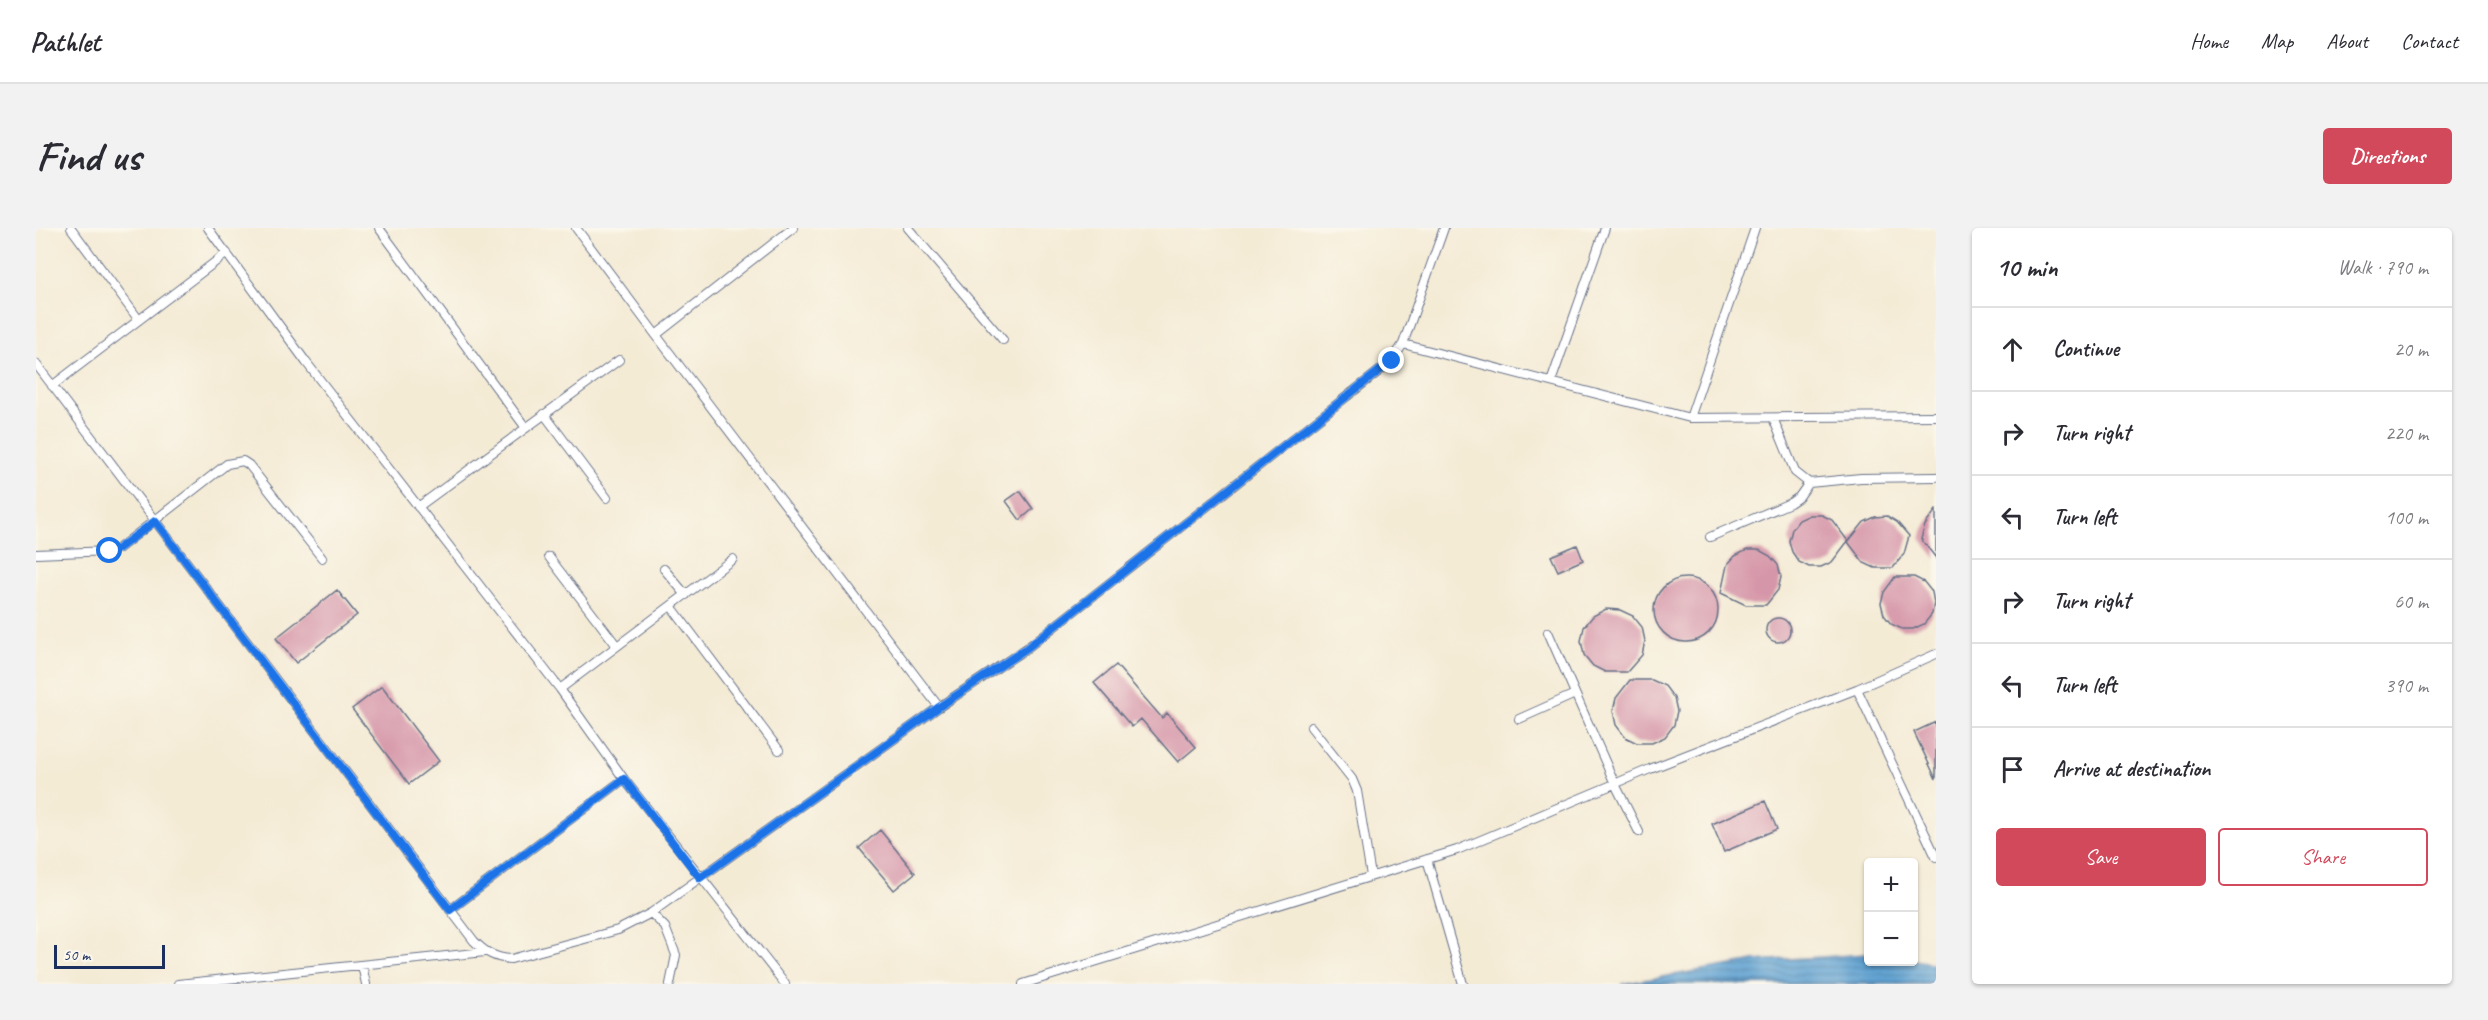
<!DOCTYPE html>
<meta charset="utf-8">
<style>
body{margin:0;font-family:Caveat,sans-serif;background:#f2f2f3;color:#2b2b33}
.controls{position:absolute;right:18px;bottom:18px;display:grid;overflow:hidden;border-radius:6px;box-shadow:0 2px 4px #0004}
.controls button{width:54px;height:54px;display:grid;place-items:center;padding:0;border:0;border-bottom:2px solid #e1e1e2;background:#fff;color:#2b2b33;font:30px sans-serif}
.scale{position:absolute;left:18px;bottom:15px;width:111px;box-sizing:border-box;padding-left:6px;border:3px solid #1b2f5e;border-top:0;font-size:16px;line-height:21px;white-space:nowrap;color:#1b2f5e;-webkit-text-stroke:4px #fbf7ec;paint-order:stroke}
.stop{position:absolute;width:18px;height:18px;margin:-14px;border:4px solid #1a73e8;border-radius:50%;background:#fff}
.stop.end{background:#1a73e8;border-color:#fff;box-shadow:0 2px 6px #0008}
.list{margin:0;padding:0;list-style:none}
h2{display:flex;justify-content:space-between;align-items:center;height:78px;margin:0;padding:0 24px;font-size:26px}
h2 small{font-size:20px;font-weight:400;color:#7c7c81}
.list li{display:grid;grid-template-columns:39px 1fr auto;gap:18px;align-items:center;box-sizing:border-box;height:84px;padding:0 24px;border-top:2px solid #e1e1e2}
.list b{display:block;font-size:22px;white-space:nowrap}
.list em{font-size:20px;font-style:normal;color:#7c7c81}
.actions{display:flex;gap:12px;padding:18px 24px}
.actions a{flex:1;padding:14px 0;border:2px solid #d1495b;border-radius:6px;text-align:center;font-size:21px;color:#d1495b}
.actions .main{background:#d1495b;color:#fff}
.icon{flex:none;width:33px;height:33px;fill:none;stroke:currentColor;stroke-width:2;stroke-linecap:round;stroke-linejoin:round}
.map{position:relative;flex:none;width:1900px;height:756px;overflow:hidden;border-radius:6px}
header{display:flex;align-items:center;gap:36px;box-sizing:border-box;height:84px;padding:0 30px;background:#fff;border-bottom:2px solid #e1e1e2}
header strong{font-size:28px}
nav{display:flex;gap:33px;margin-inline-start:auto;font-size:21px}
.intro{display:flex;align-items:center;justify-content:space-between;box-sizing:border-box;height:144px;padding:0 36px}
h1{margin:0;font-size:42px}
.button{padding:15px 27px;border-radius:6px;background:#d1495b;color:#fff;font-size:21px;font-weight:700}
main{display:flex;gap:36px;padding:0 36px}
aside{flex:1;background:#fff;border-radius:6px;box-shadow:0 2px 4px #0004}
.map>svg:first-child{display:block}
.water{fill:url(#water-rules);stroke:#3c6898;stroke-width:1.5}
.building{fill:#d696a9}
.lines{fill:none;stroke-linecap:round;stroke-linejoin:round}
.service-casing{stroke:#677188;stroke-width:10}
.service{stroke:#fff;stroke-width:8}
.route{stroke:#1a73e8;stroke-width:8}
</style>
<header>
<strong>Pathlet</strong>
<nav><a>Home</a><a>Map</a><a>About</a><a>Contact</a></nav>
</header>
<div class="intro"><h1>Find us</h1><a class="button">Directions</a></div>
<main>
<div class="map">
<svg width="1900" height="756" viewBox="0 0 1900 756">
<defs>
<pattern id="water-rules" width="6" height="5" patternUnits="userSpaceOnUse" patternTransform="scale(1.5)"><rect width="6" height="5" fill="#5da0d1"/><path d="M0 2.5h6" fill="none" stroke="#4c83ad"/></pattern>
</defs>
<rect width="100%" height="100%" fill="#fbf7ec"/>
<filter id="ink" filterUnits="userSpaceOnUse"><feTurbulence type="fractalNoise" baseFrequency=".0167" numOctaves="2"/><feDisplacementMap in="SourceGraphic" scale="12" xChannelSelector="R" yChannelSelector="G"/><feConvolveMatrix kernelMatrix="1 2 1 2 8 2 1 2 1" color-interpolation-filters="sRGB"/></filter>
<filter id="wash" filterUnits="userSpaceOnUse"><feTurbulence type="fractalNoise" baseFrequency=".008" numOctaves="4" result="noise"/><feDisplacementMap in="SourceGraphic" scale="24" xChannelSelector="R" yChannelSelector="G"/><feGaussianBlur stdDeviation="1.35" result="paint"/><feColorMatrix in="noise" values="0 0 0 0 0 0 0 0 0 0 0 0 0 0 0 0 0 1.4 0 .05"/><feComposite in="paint" operator="in"/></filter>
<g filter="url(#wash)">
<rect width="100%" height="100%" fill="#f4ebd5"/>
<!-- water -->
<path class="water" d="M 1832,726 L 1832,734 L 1878,732 L 1900,736 L 1900,756 L 1585,756 L 1719,733 Z"/>
<g id="blocks">
<!-- building -->
<path class="building" d="M 984,263 L 997,281 L 984,292 L 970,273 Z
M 1900,282 L 1900,330 L 1885,311 L 1889,297 Z
M 1774,287 L 1786,287 L 1796,292 L 1812,313 L 1796,334 L 1785,339 L 1773,339 L 1763,334 L 1756,324 L 1753,313 L 1756,301 L 1763,292 Z
M 1851,288 L 1861,294 L 1873,308 L 1868,326 L 1857,340 L 1839,340 L 1828,335 L 1812,314 L 1828,294 L 1839,289 Z
M 1541,317 L 1547,332 L 1522,343 L 1515,328 Z
M 1711,322 L 1723,322 L 1734,328 L 1742,337 L 1745,349 L 1742,362 L 1730,377 L 1710,377 L 1685,365 L 1691,337 L 1699,328 Z
M 1859,349 L 1878,349 L 1888,354 L 1896,364 L 1898,375 L 1896,386 L 1888,396 L 1877,401 L 1866,401 L 1855,396 L 1848,387 L 1845,375 L 1848,364 Z
M1618 382a32 32 0 1 1 64 0a32 32 0 1 1-64 0Z
M 301,362 L 321,387 L 260,435 L 240,410 Z
M 1570,381 L 1584,382 L 1597,388 L 1606,399 L 1609,413 L 1606,427 L 1591,444 L 1569,444 L 1557,438 L 1548,427 L 1545,413 L 1548,399 L 1557,388 Z
M1730 402a12 12 0 1 1 24 0a12 12 0 1 1-24 0Z
M 1080,437 L 1126,490 L 1131,485 L 1160,519 L 1142,534 L 1105,491 L 1096,499 L 1058,455 Z
M 1594,452 L 1616,452 L 1629,458 L 1638,470 L 1641,483 L 1638,497 L 1629,509 L 1616,515 L 1601,515 L 1589,509 L 1580,497 L 1577,483 L 1580,470 Z
M 346,458 L 403,533 L 373,556 L 316,481 Z
M 1900,494 L 1900,551 L 1878,504 Z
M 1729,573 L 1741,601 L 1688,624 L 1676,596 Z
M 844,602 L 879,645 L 858,662 L 823,620 Z"/>
</g>
</g>
<g filter="url(#ink)">
<use href="#blocks" fill-opacity="0" stroke="#677188" stroke-width="1.5"/>
<g class="lines">
<!-- service casing -->
<g class="service-casing">
<path id="service" d="M 35,0 L 103,92
M 172,0 L 270,134 L 524,461 L 588,551 L 749,756
M 343,0 L 490,200
M 540,0 L 620,107
M 757,0 L 620,107 L 903,479
M 872,0 L 967,112
M 1367,116 L 1654,190 L 1900,188
M 0,136 L 438,713 C 449,724 458,730 475,731 L 582,702 L 615,685 L 903,479 L 991,420 L 1356,133 L 1367,116 L 1408,0
M 1515,154 L 1569,0
M 16,158 L 191,25
M 508,186 L 571,270
M 1654,190 L 1719,0
M 1737,190 L 1759,244 L 1773,255 L 1825,250 L 1900,249
M 382,279 L 583,132
M 1674,309 L 1754,275 L 1763,269 L 1773,255
M 0,326 L 74,323 L 82,321 L 191,236 L 207,233 L 213,237 L 286,330
M 513,329 L 581,418
M 628,341 L 650,367
M 635,378 L 743,522
M 1512,404 L 1579,556 L 1603,604
M 524,461 L 697,331
M 1821,461 L 1900,629
M 1483,491 L 1539,466
M 1275,499 L 1316,551 L 1321,563 L 1335,648
M 1391,631 L 1427,756
M 414,682 L 588,551
M 615,685 L 629,699 L 640,727 L 634,756
M 326,737 L 330,756
M 142,756 L 449,724
M 987,756 L 1421,622 L 1614,541 L 1821,461 L 1900,426"/>
</g>
<!-- service -->
<use href="#service" class="service"/>
</g>
</g>
<g class="lines" filter="url(#ink)">
<!-- route -->
<path class="route" d="M 74,323 L 82,321 L 119,293 L 414,682 L 588,551 L 664,650 L 903,479 L 991,420 L 1356,133"/>
</g>
</svg>
<div class="controls">
<button>+</button>
<button>−</button>
</div>
<div class="scale">50 m</div>
<div class="stop" style="left:74px;top:323px"></div>
<div class="stop end" style="left:1356px;top:133px"></div>
</div>
<aside>
<h2>10 min<small>Walk · 790 m</small></h2>
<ul class="list">
<li><svg class="icon" aria-label="ahead" viewBox="0 0 24 24"><path d="M12 20V5M6 11l6-6 6 6"/></svg><div><b>Continue</b></div><em>20 m</em></li>
<li><svg class="icon" aria-label="right" viewBox="0 0 24 24"><path d="M7 20v-9h11M14 6l5 5-5 5"/></svg><div><b>Turn right</b></div><em>220 m</em></li>
<li><svg class="icon" aria-label="left" viewBox="0 0 24 24"><path d="M17 20v-9H6M10 6l-5 5 5 5"/></svg><div><b>Turn left</b></div><em>100 m</em></li>
<li><svg class="icon" aria-label="right" viewBox="0 0 24 24"><path d="M7 20v-9h11M14 6l5 5-5 5"/></svg><div><b>Turn right</b></div><em>60 m</em></li>
<li><svg class="icon" aria-label="left" viewBox="0 0 24 24"><path d="M17 20v-9H6M10 6l-5 5 5 5"/></svg><div><b>Turn left</b></div><em>390 m</em></li>
<li><svg class="icon" aria-label="arrive" viewBox="0 0 24 24"><path d="M6 21V4h12l-3 4 3 4H6"/></svg><div><b>Arrive at destination</b></div></li>
</ul>
<div class="actions"><a class="main">Save</a><a>Share</a></div>
</aside>
</main>
